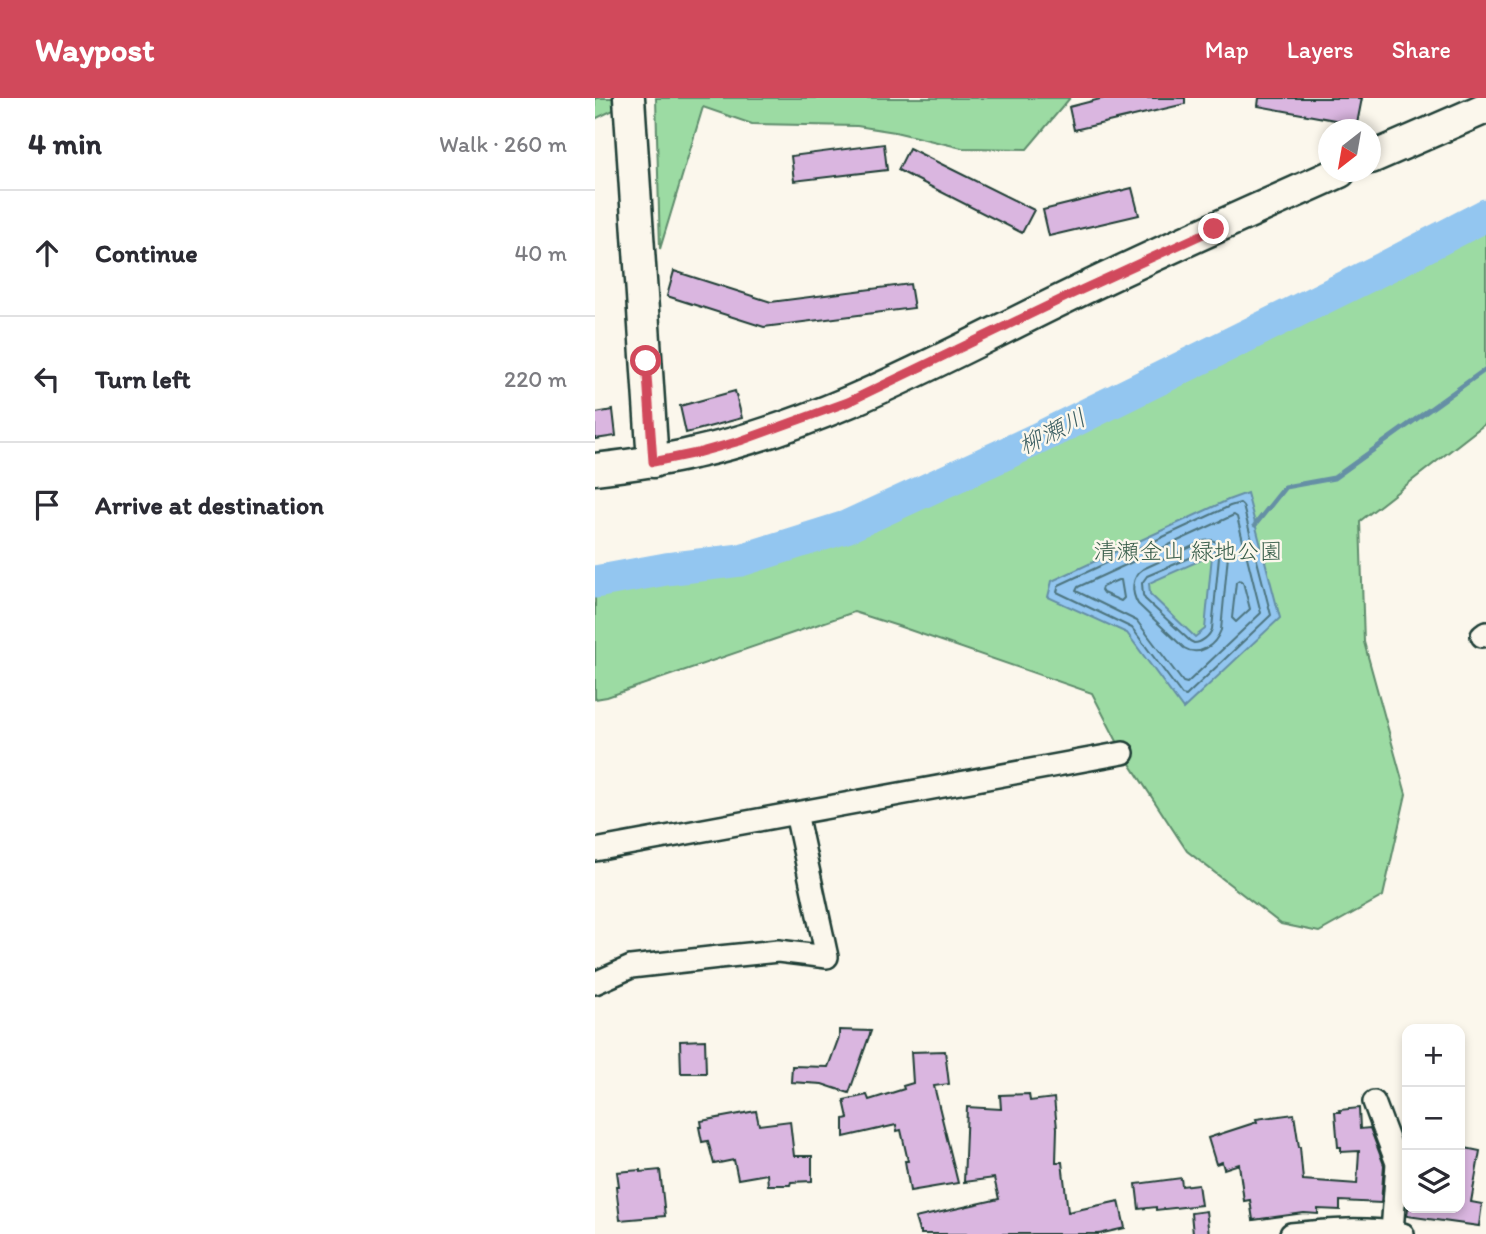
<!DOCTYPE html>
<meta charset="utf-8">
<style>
body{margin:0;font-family:Itim,"Klee One",sans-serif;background:#f7f7f7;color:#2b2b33}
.controls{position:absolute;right:21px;bottom:21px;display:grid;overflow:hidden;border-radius:14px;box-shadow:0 4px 10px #0003}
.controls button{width:63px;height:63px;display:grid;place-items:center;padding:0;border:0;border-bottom:2px solid #e1e1e2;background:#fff;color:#2b2b33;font:35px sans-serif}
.compass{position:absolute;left:723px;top:21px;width:63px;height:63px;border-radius:50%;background:#fff;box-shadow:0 4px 10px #0003;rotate:211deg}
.stop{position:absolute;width:21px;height:21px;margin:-16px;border:5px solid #d1495b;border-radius:50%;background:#fff}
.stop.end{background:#d1495b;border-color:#fff;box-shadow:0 2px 7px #0008}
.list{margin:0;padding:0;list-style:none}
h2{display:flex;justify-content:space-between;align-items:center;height:91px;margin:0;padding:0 28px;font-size:30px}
h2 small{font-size:23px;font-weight:400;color:#7c7c81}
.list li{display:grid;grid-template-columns:46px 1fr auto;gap:21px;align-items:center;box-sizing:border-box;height:126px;padding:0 28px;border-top:2px solid #e1e1e2}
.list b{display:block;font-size:26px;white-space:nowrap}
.list em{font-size:23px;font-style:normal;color:#7c7c81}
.icon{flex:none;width:38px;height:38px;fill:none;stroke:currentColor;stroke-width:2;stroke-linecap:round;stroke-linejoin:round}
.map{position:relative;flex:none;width:891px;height:1136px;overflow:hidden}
header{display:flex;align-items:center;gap:42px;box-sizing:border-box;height:98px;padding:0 35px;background:#d1495b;color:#fff}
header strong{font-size:33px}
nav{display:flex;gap:38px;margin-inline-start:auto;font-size:24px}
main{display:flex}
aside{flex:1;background:#fff}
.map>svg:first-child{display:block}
.green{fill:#9cdba3;stroke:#5e8c6c;stroke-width:2}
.water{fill:#93c6f0;stroke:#658fa5;stroke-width:2;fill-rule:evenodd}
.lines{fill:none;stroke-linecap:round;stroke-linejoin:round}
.shore{stroke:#4d747f;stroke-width:2}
.stream{stroke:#658fa5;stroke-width:5}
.river{stroke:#93c6f0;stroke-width:33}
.building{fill:#dab6e0;stroke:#1f3d34;stroke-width:2}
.street-casing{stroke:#1f3d34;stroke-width:26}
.secondary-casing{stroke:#1f3d34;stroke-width:35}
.street{stroke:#fbf7ec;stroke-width:21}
.secondary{stroke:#fbf7ec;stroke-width:30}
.route{stroke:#d1495b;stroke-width:9}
.labels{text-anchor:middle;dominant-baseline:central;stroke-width:5;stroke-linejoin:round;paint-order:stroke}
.park-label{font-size:23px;fill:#385d4a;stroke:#fbf7ec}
.water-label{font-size:24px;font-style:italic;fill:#3c5f63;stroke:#fbf7ec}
</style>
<header>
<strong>Waypost</strong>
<nav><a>Map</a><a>Layers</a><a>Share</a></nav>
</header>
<main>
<aside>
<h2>4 min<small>Walk · 260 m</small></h2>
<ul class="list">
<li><svg class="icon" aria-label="ahead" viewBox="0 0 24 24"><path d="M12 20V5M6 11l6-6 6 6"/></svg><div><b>Continue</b></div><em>40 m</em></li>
<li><svg class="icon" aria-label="left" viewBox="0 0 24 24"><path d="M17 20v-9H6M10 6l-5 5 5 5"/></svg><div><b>Turn left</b></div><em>220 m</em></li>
<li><svg class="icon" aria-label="arrive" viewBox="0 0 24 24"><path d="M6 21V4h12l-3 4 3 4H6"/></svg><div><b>Arrive at destination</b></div></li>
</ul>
</aside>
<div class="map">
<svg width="891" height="1136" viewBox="0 0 891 1136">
<rect width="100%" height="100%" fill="#fbf7ec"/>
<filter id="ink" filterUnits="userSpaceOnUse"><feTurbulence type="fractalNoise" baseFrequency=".0143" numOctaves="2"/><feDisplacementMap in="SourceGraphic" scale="14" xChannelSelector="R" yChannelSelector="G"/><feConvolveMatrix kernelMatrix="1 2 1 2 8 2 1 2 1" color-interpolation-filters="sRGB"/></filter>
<g filter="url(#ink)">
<!-- green -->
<path class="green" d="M 0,0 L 43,0 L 0,21 Z
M 61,0 L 475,0 L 432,51 L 367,50 L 300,34 L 262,28 L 157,26 L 108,9 L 65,151 Z
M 891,118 L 891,325 L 765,423 L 769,544 L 811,696 L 788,798 L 724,834 L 686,826 L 592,753 L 528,655 L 497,595 L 303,528 L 259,514 L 12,599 L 0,601 L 0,487 L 146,462 L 251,429 Z"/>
<!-- water -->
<path class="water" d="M 652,395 L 685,520 L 588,611 L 532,535 L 453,499 L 457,483 L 633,402 ZM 617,457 L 610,531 L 600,539 L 555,496 L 554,485 Z"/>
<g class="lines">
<!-- shore -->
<path class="shore" d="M 645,405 L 648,408 L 676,517 L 591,598 L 587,597 L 537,530 L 462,494 L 464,487 L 635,408 Z
M 639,417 L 642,419 L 666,515 L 592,585 L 588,584 L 542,523 L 481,493 L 483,489 Z
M 616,442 L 627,446 L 633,457 L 626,532 C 620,548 604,559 589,550 L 543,506 C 536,494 536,479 548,471 L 609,443 Z
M 616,451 L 622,454 L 624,459 L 617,531 C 615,538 606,545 599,545 L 595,543 L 550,501 L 548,497 L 547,485 L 552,478 Z
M 523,482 L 526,482 L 529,500 L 526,503 L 508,495 L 506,492 L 507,489 Z
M 644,482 L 648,484 L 655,511 L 641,524 L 637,520 L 641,484 Z"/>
<!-- stream -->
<path class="stream" d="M 660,427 L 690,389 L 739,380 L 891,271"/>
<!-- river -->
<path class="river" d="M 0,484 L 71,471 L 146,462 L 251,429 L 442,341 L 787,171 L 891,117"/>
</g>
<!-- building -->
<path class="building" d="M 509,0 L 590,0 L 590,6 L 479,32 L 474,9 Z
M 664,0 L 767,0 L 762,26 L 663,8 Z
M 289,46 L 292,72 L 199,83 L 196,58 Z
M 314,50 L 439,112 L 427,135 L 303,72 Z
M 537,90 L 544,117 L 454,138 L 448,112 Z
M 79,173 L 176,204 L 315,186 L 319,210 L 169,229 L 72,198 Z
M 140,293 L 147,320 L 91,335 L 85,308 Z
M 18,312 L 21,338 L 0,341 L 0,315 Z
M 244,932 L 276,933 L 254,995 L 227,986 L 196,984 L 197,968 L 233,969 L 244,939 Z
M 110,942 L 111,975 L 86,975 L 85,943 Z
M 350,953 L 354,986 L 339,988 L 363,1085 L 315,1093 L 310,1063 L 313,1063 L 306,1032 L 302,1033 L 301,1027 L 249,1039 L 249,1021 L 253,1020 L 249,1002 L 272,997 L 274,1002 L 309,991 L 308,988 L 318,985 L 316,954 Z
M 434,996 L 435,1003 L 459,1000 L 462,1030 L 461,1064 L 467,1064 L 473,1114 L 524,1103 L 530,1130 L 504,1136 L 326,1136 L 326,1133 L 324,1133 L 320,1120 L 404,1101 L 399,1080 L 369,1084 L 372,1009 L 406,1011 L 405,997 Z
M 764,1010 L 765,1031 L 775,1030 L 789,1067 L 786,1105 L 745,1103 L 745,1112 L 723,1111 L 723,1116 L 709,1115 L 658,1122 L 655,1102 L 649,1103 L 644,1066 L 629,1071 L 627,1064 L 621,1066 L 613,1040 L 662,1024 L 661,1021 L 699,1016 L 704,1049 L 705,1049 L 708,1082 L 762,1086 L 764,1053 L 746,1054 L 746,1049 L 743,1049 L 740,1014 L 745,1014 L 744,1012 Z
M 161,1013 L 164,1027 L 195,1023 L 199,1058 L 217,1058 L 217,1083 L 196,1084 L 195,1087 L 173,1087 L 172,1076 L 143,1081 L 139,1062 L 119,1066 L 113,1043 L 107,1044 L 104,1029 L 107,1029 L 106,1023 Z
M 865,1049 L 885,1053 L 876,1104 L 887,1106 L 884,1128 L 812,1118 L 813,1110 L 865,1110 Z
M 45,1072 L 45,1074 L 65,1072 L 70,1118 L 25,1122 L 21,1088 L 24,1088 L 22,1074 Z
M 586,1080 L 587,1088 L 603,1086 L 606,1107 L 561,1112 L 561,1109 L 544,1111 L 541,1086 Z
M 611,1113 L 614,1136 L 598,1136 L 596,1115 Z"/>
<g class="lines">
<!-- street casing -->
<g class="street-casing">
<path id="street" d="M 887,538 L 891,535
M 0,752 L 528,655
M 0,885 L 36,869 L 124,859 L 183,853 L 232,859 L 201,715
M 779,1004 L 802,1065 L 797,1134
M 696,1136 C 733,1132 771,1129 808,1136"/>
</g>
<!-- secondary casing -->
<g class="secondary-casing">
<path id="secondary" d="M 34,0 L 58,364
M 776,60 L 891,10
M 0,371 C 33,367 67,363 99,355 C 231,326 351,258 470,200 C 561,155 654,115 745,74"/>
</g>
<!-- street -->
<use href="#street" class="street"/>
<!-- secondary -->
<use href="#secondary" class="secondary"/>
</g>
</g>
<g class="lines" filter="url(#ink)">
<!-- route -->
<path class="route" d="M 51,263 L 58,364 L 102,355 L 145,343 L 253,304 L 473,198 L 619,131"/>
</g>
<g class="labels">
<!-- park labels -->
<g class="park-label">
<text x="593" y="453">清瀬金山 緑地公園</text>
</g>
<!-- water labels -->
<g class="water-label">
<text transform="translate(457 333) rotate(-26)">柳瀬川</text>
</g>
</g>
</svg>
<div class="controls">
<button>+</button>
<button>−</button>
<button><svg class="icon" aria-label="layers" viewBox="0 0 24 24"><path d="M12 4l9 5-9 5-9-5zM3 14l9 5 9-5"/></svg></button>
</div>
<svg class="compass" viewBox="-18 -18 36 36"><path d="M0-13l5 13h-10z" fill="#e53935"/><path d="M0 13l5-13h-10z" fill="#7c7c81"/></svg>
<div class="stop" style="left:51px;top:263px"></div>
<div class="stop end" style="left:619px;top:131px"></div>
</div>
</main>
